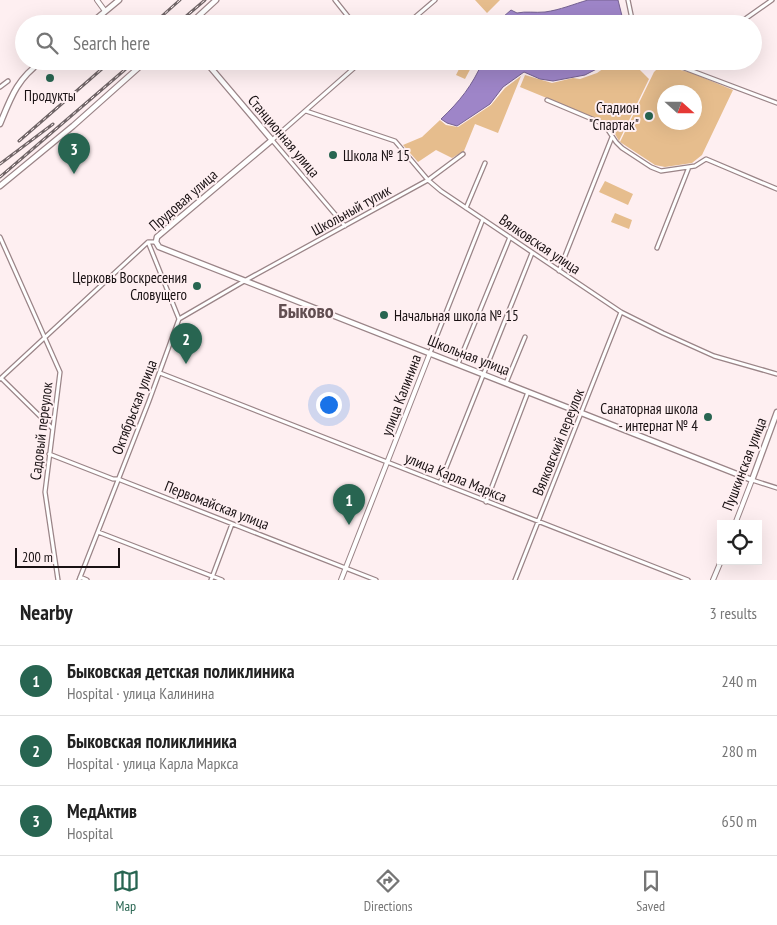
<!DOCTYPE html>
<meta charset="utf-8">
<style>
body{margin:0;font-family:"PT Sans Narrow",sans-serif;background:#f2f2f2;color:#222}
.controls{position:absolute;right:15px;bottom:15px;display:grid;overflow:hidden;border-radius:0px;box-shadow:0 5px 20px #0002}
.controls button{width:45px;height:45px;display:grid;place-items:center;padding:0;border:0;border-bottom:1px solid #e0e0e0;background:#fff;color:#222;font:25px sans-serif}
.compass{position:absolute;left:657px;top:85px;width:45px;height:45px;border-radius:50%;background:#fff;box-shadow:0 5px 20px #0002;rotate:111deg}
.scale{position:absolute;left:15px;bottom:12px;width:105px;box-sizing:border-box;padding-left:5px;border:2px solid #191113;border-top:0;font-size:14px;line-height:18px;white-space:nowrap;color:#191113;-webkit-text-stroke:4px #feeff1;paint-order:stroke}
.you{position:absolute;left:328px;top:404px;width:18px;height:18px;margin:-12px;border:4px solid #fff;border-radius:50%;background:#1a73e8;box-shadow:0 0 0 8px #1a73e833}
.badge{display:grid;place-items:center;width:32px;height:32px;border-radius:50%;background:#286551;color:#fff;font-size:16px;font-weight:700}
.pin{position:absolute;translate:-50% -41px;filter:drop-shadow(0 1px 2px #0008)}
.pin::after{content:'';position:absolute;top:26px;width:18px;height:15px;background:inherit;clip-path:polygon(0 0,100% 0,50% 100%)}
.list{margin:0;padding:0;list-style:none}
h2{display:flex;justify-content:space-between;align-items:center;height:65px;margin:0;padding:0 20px;font-size:21px}
h2 small{font-size:16px;font-weight:400;color:#767676}
.list li{display:grid;grid-template-columns:32px 1fr auto;gap:15px;align-items:center;box-sizing:border-box;height:70px;padding:0 20px;border-top:1px solid #e0e0e0}
.list b{display:block;font-size:19px;white-space:nowrap}
.list p{margin:0;font-size:16px;white-space:nowrap;color:#767676}
.list em{font-size:16px;font-style:normal;color:#767676}
.icon{flex:none;width:28px;height:28px;fill:none;stroke:currentColor;stroke-width:2;stroke-linecap:round;stroke-linejoin:round}
.map{position:relative;flex:none;width:777px;height:580px;overflow:hidden}
.search{position:absolute;background:#fff;box-shadow:0 5px 20px #0002;left:15px;right:15px;top:15px;height:55px;display:flex;align-items:center;gap:12px;box-sizing:border-box;padding:0 18px;border-radius:28px;color:#767676;font-size:19px}
.sheet{height:275px;background:#fff}
nav{display:flex;justify-content:space-around;align-items:center;box-sizing:border-box;height:70px;border-top:1px solid #e0e0e0;background:#fff;font-size:14px;color:#767676}
nav a{display:grid;justify-items:center;gap:2px}
nav .on{color:#286551}
.map>svg:first-child{display:block}
.green{fill:#e6bd8d;fill-rule:evenodd}
.water{fill:#9e85c8;stroke:#766292}
.lines{fill:none;stroke-linecap:round;stroke-linejoin:round}
.minor-casing{stroke:#9a8487;stroke-width:5.5}
.tertiary-casing{stroke:#9a8487;stroke-width:6}
.secondary-casing{stroke:#9a8487;stroke-width:7}
.minor{stroke:#fff;stroke-width:3}
.tertiary{stroke:#fff;stroke-width:4}
.secondary{stroke:#fff;stroke-width:4.5}
.rail-casing{stroke:#706567;stroke-width:3}
.rail{stroke:#feeff1;stroke-width:1;stroke-dasharray:4;stroke-linecap:butt}
.poi-dot{fill:#286551;stroke:#feeff1;stroke-width:2}
.labels{text-anchor:middle;dominant-baseline:central;stroke-width:4;stroke-linejoin:round;paint-order:stroke}
.poi-label{font-size:15px;fill:#191113;stroke:#feeff1;text-anchor:end}
.street-label{font-size:15px;fill:#191113;stroke:#feeff1}
.district-label{font-size:20px;font-weight:bold;fill:#624e51;stroke:#feeff1}
</style>
<div class="map">
<svg width="777" height="580" viewBox="0 0 777 580">
<rect width="100%" height="100%" fill="#feeff1"/>
<!-- green -->
<path class="green" d="M 475,0 L 500,0 L 487,13 Z
M 463,61 L 474,62 L 465,79 L 456,75 Z
M 614,61 L 637,61 L 639,69 L 649,79 L 619,141 L 611,127 L 605,122 L 520,87 L 525,75 L 552,83 L 573,78 L 580,79 L 597,73 Z
M 661,65 L 692,73 L 733,90 L 702,155 L 692,163 L 665,167 L 655,165 L 620,142 L 654,72 ZM 664,92 L 694,92 L 694,122 L 664,122 Z
M 521,76 L 498,133 L 475,124 L 464,151 L 452,158 L 436,150 L 418,162 L 403,145 L 422,137 L 440,120 L 446,125 L 458,127 L 491,105 L 505,88 Z
M 605,181 L 633,194 L 628,205 L 599,192 Z
M 615,213 L 632,220 L 629,229 L 611,222 Z"/>
<!-- water -->
<path class="water" d="M 588,0 L 618,0 L 624,24 L 501,24 L 503,17 L 511,10 L 517,13 C 526,11 535,13 545,12 C 560,10 574,4 588,0 Z
M 483,61 L 612,61 L 585,75 L 553,81 L 540,79 L 524,72 L 503,87 L 490,104 L 457,126 L 447,123 L 441,119 C 460,101 472,86 483,61 Z"/>
<g class="lines">
<!-- minor casing -->
<g class="minor-casing">
<path id="minor" d="M 335,0 L 354,24
M 628,0 L 633,24
M 407,24 L 435,0
M 738,24 L 772,0
M 642,61 L 643,64 L 661,62 L 679,66 L 777,103
M 679,66 L 685,61
M 0,87 L 8,81
M 547,100 L 604,124 L 616,142 L 622,148 L 651,167 L 661,171 L 695,166 L 706,159 L 777,189
M 306,111 L 395,141 L 428,180 L 441,191 L 621,312 L 663,333 L 714,356 L 777,374
M 466,208 L 485,163
M 345,226 L 272,140 L 362,61
M 0,237 L 60,372 L 45,492 L 58,580
M 657,248 L 689,167
M 559,271 L 612,137
M 179,319 L 246,280 L 428,180 L 463,154
M 430,353 L 483,219
M 458,364 L 510,237
M 160,373 L 688,580
M 1,378 L 52,428
M 0,379 L 148,242 L 156,242
M 506,383 L 525,337
M 49,454 L 113,479 L 118,479 L 376,580
M 752,480 L 777,488
M 440,483 L 532,253
M 486,502 L 528,392
M 98,532 L 222,580
M 80,577 L 87,580
M 79,580 L 149,401 L 179,319 L 148,242
M 211,580 L 232,524
M 515,580 L 621,312"/>
</g>
<!-- tertiary casing -->
<g class="tertiary-casing">
<path id="tertiary" d="M 97,0 L 105,11
M 735,524 L 752,480
M 341,580 L 430,353
M 713,580 L 721,561"/>
</g>
<!-- secondary casing -->
<g class="secondary-casing">
<path id="secondary" d="M 90,24 L 119,0
M 190,24 L 216,0
M 205,61 L 272,140 L 157,237 L 156,242 L 159,247 L 752,480 L 777,412
M 0,124 C 11,97 17,79 42,61
M 0,186 L 73,126 L 146,61"/>
</g>
<!-- minor -->
<use href="#minor" class="minor"/>
<!-- tertiary -->
<use href="#tertiary" class="tertiary"/>
<!-- secondary -->
<use href="#secondary" class="secondary"/>
<!-- rail casing -->
<g class="rail-casing">
<path id="rail" d="M 153,24 L 180,0
M 177,24 L 205,0
M 19,141 L 111,61
M 0,164 L 53,124
M 0,177 L 135,61"/>
</g>
<!-- rail -->
<use href="#rail" class="rail"/>
</g>
<!-- markers -->
<g class="poi-dot">
<circle cx="50" cy="78" r="5"/>
<circle cx="649" cy="116" r="5"/>
<circle cx="333" cy="155" r="5"/>
<circle cx="197" cy="286" r="5"/>
<circle cx="384" cy="315" r="5"/>
<circle cx="708" cy="417" r="5"/>
</g>
<g class="labels">
<!-- poi labels -->
<g class="poi-label">
<text x="50" y="95" text-anchor="middle">Продукты</text>
<text x="639" y="107">Стадион<tspan x="639" dy="17">"Спартак"</tspan></text>
<text x="343" y="155" text-anchor="start">Школа № 15</text>
<text x="187" y="277">Церковь Воскресения<tspan x="187" dy="17">Словущего</tspan></text>
<text x="394" y="315" text-anchor="start">Начальная школа № 15</text>
<text x="698" y="408">Санаторная школа<tspan x="698" dy="17">- интернат № 4</tspan></text>
</g>
<!-- street labels -->
<g class="street-label">
<text transform="translate(284 136) rotate(50)">Станционная улица</text>
<text transform="translate(183 200) rotate(-41)">Прудовая улица</text>
<text transform="translate(351 210) rotate(-29)">Школьный тупик</text>
<text transform="translate(540 244) rotate(34)">Вялковская улица</text>
<text transform="translate(469 355) rotate(21)">Школьная улица</text>
<text transform="translate(401 395) rotate(-69)">улица Калинина</text>
<text transform="translate(134 407) rotate(-69)">Октябрьская улица</text>
<text transform="translate(41 431) rotate(-83)">Садовый переулок</text>
<text transform="translate(558 442) rotate(-68)">Вялковский переулок</text>
<text transform="translate(744 464) rotate(-69)">Пушкинская улица</text>
<text transform="translate(456 477) rotate(22)">улица Карла Маркса</text>
<text transform="translate(217 505) rotate(21)">Первомайская улица</text>
</g>
<!-- district labels -->
<g class="district-label">
<text x="306" y="311">Быково</text>
</g>
</g>
</svg>
<div class="controls">
<button><svg class="icon" aria-label="locate" viewBox="0 0 24 24"><circle cx="12" cy="12" r="6"/><path d="M12 2v4M12 18v4M2 12h4M18 12h4"/></svg></button>
</div>
<svg class="compass" viewBox="-18 -18 36 36"><path d="M0-13l5 13h-10z" fill="#e53935"/><path d="M0 13l5-13h-10z" fill="#767676"/></svg>
<div class="scale">200 m</div>
<div class="you"></div>
<div class="pin badge" style="left:349px;top:525px">1</div>
<div class="pin badge" style="left:186px;top:364px">2</div>
<div class="pin badge" style="left:74px;top:174px">3</div>
<div class="search"><svg class="icon" aria-label="search" viewBox="0 0 24 24"><circle cx="10" cy="10" r="6"/><path d="M15 15l6 6"/></svg>Search here</div>
</div>
<section class="sheet">
<h2>Nearby<small>3 results</small></h2>
<ul class="list">
<li><span class="badge">1</span><div><b>Быковская детская поликлиника</b><p>Hospital · улица Калинина</p></div><em>240 m</em></li>
<li><span class="badge">2</span><div><b>Быковская поликлиника</b><p>Hospital · улица Карла Маркса</p></div><em>280 m</em></li>
<li><span class="badge">3</span><div><b>МедАктив</b><p>Hospital</p></div><em>650 m</em></li>
</ul>
</section>
<nav>
<a class="on"><svg class="icon" aria-label="map" viewBox="0 0 24 24"><path d="M3 6l6-2 6 2 6-2v14l-6 2-6-2-6 2zM9 4v14M15 6v14"/></svg>Map</a>
<a><svg class="icon" aria-label="directions" viewBox="0 0 24 24"><path d="M12 3l9 9-9 9-9-9zM9 14v-3h6M13 9l2 2-2 2"/></svg>Directions</a>
<a><svg class="icon" aria-label="saved" viewBox="0 0 24 24"><path d="M7 4h10v16l-5-4-5 4z"/></svg>Saved</a>
</nav>
